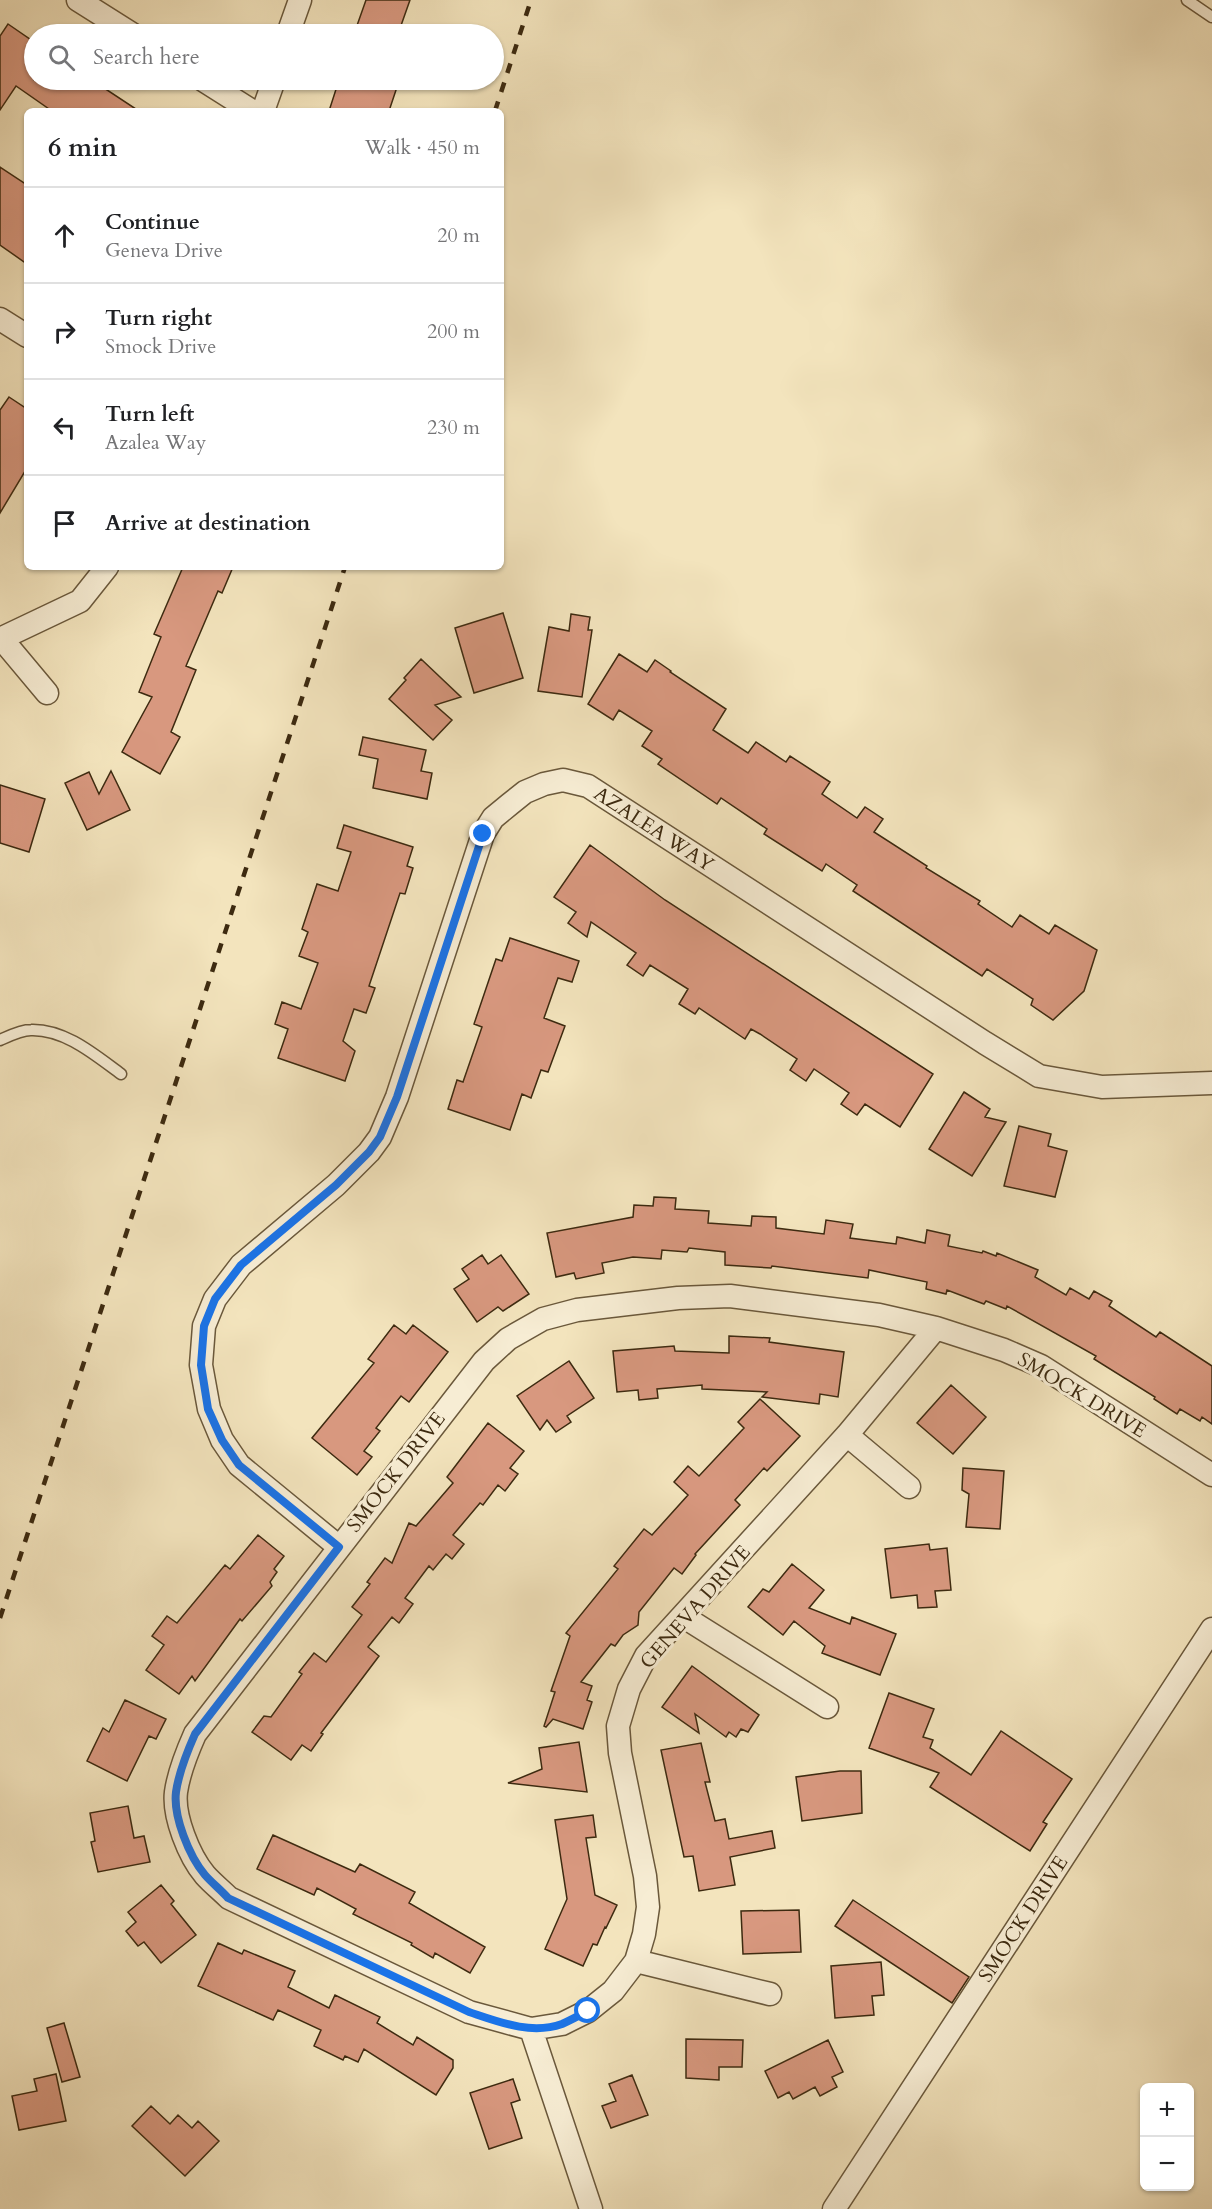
<!DOCTYPE html>
<meta charset="utf-8">
<style>
body{margin:0;font-family:Cardo,serif;background:#f2f2f2;color:#202124}
.controls{position:absolute;right:18px;bottom:18px;display:grid;overflow:hidden;border-radius:9px;box-shadow:0 2px 4px #0004}
.controls button{width:54px;height:54px;display:grid;place-items:center;padding:0;border:0;border-bottom:2px solid #e0e0e0;background:#fff;color:#202124;font:30px sans-serif}
.stop{position:absolute;width:18px;height:18px;margin:-14px;border:4px solid #1a73e8;border-radius:50%;background:#fff}
.stop.end{background:#1a73e8;border-color:#fff;box-shadow:0 2px 6px #0008}
.list{margin:0;padding:0;list-style:none}
h2{display:flex;justify-content:space-between;align-items:center;height:78px;margin:0;padding:0 24px;font-size:26px}
h2 small{font-size:20px;font-weight:400;color:#757577}
.list li{display:grid;grid-template-columns:39px 1fr auto;gap:18px;align-items:center;box-sizing:border-box;height:96px;padding:0 24px;border-top:2px solid #e0e0e0}
.list b{display:block;font-size:22px;white-space:nowrap}
.list p{margin:0;font-size:20px;white-space:nowrap;color:#757577}
.list em{font-size:20px;font-style:normal;color:#757577}
.icon{flex:none;width:33px;height:33px;fill:none;stroke:currentColor;stroke-width:2;stroke-linecap:round;stroke-linejoin:round}
.map{position:relative;flex:none;width:1212px;height:2209px;overflow:hidden}
.search{position:absolute;background:#fff;box-shadow:0 2px 4px #0004;left:24px;top:24px;width:480px;height:66px;display:flex;align-items:center;gap:15px;box-sizing:border-box;padding:0 21px;border-radius:33px;color:#757577;font-size:22px}
.panel{position:absolute;background:#fff;box-shadow:0 2px 4px #0004;left:24px;top:108px;width:480px;height:462px;border-radius:9px}
.map>svg:first-child{display:block}
.building{fill:#d8987f;stroke:#3d2a10;stroke-width:1.5}
.lines{fill:none;stroke-linecap:round;stroke-linejoin:round}
.service-casing{stroke:#6a583b;stroke-width:13}
.minor-casing{stroke:#6a583b;stroke-width:25}
.service{stroke:#f7edd4;stroke-width:10}
.minor{stroke:#f7edd4;stroke-width:22}
.rail{stroke:#3d2a10;stroke-width:4.5;stroke-dasharray:10 10;stroke-linecap:butt}
.route{stroke:#1a73e8;stroke-width:8}
.labels{text-anchor:middle;dominant-baseline:central;stroke-width:6;stroke-linejoin:round;paint-order:stroke}
.street-label{font-size:20px;fill:#3d2a10;stroke:#f7edd4}
</style>
<div class="map">
<svg width="1212" height="2209" viewBox="0 0 1212 2209">
<rect width="100%" height="100%" fill="#f3e4bd"/>
<filter id="stains"><feTurbulence type="fractalNoise" baseFrequency=".00333" numOctaves="4"/><feColorMatrix values="0 0 0 0 .2 0 0 0 0 .09 0 0 0 0 .02 0 0 0 .5 -.17"/></filter>
<radialGradient id="worn" r=".72"><stop offset=".6" stop-color="#630" stop-opacity="0"/><stop offset="1" stop-color="#630" stop-opacity=".3"/></radialGradient>
<!-- building -->
<path class="building" d="M 366,0 L 410,0 L 398,34 L 354,34 Z
M 8,24 L 34,42 L 34,80 L 92,80 L 139,111 L 52,111 L 16,86 L 0,110 L 0,36 Z
M 339,80 L 373,80 L 397,87 L 389,111 L 329,111 Z
M 0,167 L 27,185 L 27,264 L 0,245 Z
M 9,397 L 27,409 L 27,468 L 0,513 L 0,410 Z
M 183,567 L 233,567 L 222,593 L 218,591 L 186,666 L 196,670 L 171,732 L 180,737 L 160,774 L 122,752 L 152,697 L 139,692 L 161,637 L 154,634 Z
M 503,613 L 523,678 L 474,693 L 455,628 Z
M 571,614 L 590,617 L 588,630 L 592,630 L 582,697 L 538,691 L 549,627 L 569,631 Z
M 619,654 L 647,672 L 655,660 L 671,671 L 670,672 L 726,709 L 713,730 L 748,753 L 756,742 L 786,762 L 790,756 L 830,782 L 822,794 L 857,818 L 865,807 L 883,819 L 874,832 L 927,866 L 926,868 L 980,901 L 978,904 L 1012,927 L 1020,915 L 1049,934 L 1055,925 L 1097,950 L 1084,991 L 1053,1020 L 1031,1005 L 1033,999 L 987,969 L 982,976 L 853,891 L 857,885 L 826,864 L 822,871 L 764,834 L 767,829 L 721,798 L 717,804 L 658,764 L 662,759 L 642,746 L 652,731 L 619,710 L 613,720 L 588,704 Z
M 421,659 L 461,697 L 435,705 L 452,720 L 433,740 L 389,699 L 406,680 L 404,678 Z
M 363,737 L 426,750 L 421,771 L 432,773 L 427,799 L 373,788 L 378,759 L 359,755 Z
M 111,771 L 130,810 L 87,830 L 65,783 L 89,772 L 99,794 Z
M 0,785 L 45,799 L 29,852 L 0,843 Z
M 344,825 L 413,847 L 407,866 L 413,868 L 405,894 L 400,893 L 369,986 L 375,988 L 366,1013 L 354,1009 L 343,1041 L 355,1051 L 345,1081 L 278,1058 L 288,1029 L 275,1024 L 282,1002 L 301,1009 L 318,963 L 299,956 L 308,932 L 302,929 L 317,884 L 338,891 L 351,852 L 337,848 Z
M 590,845 L 665,900 L 933,1074 L 900,1127 L 865,1104 L 857,1115 L 841,1104 L 849,1093 L 814,1069 L 806,1081 L 790,1070 L 797,1059 L 760,1034 L 751,1029 L 745,1039 L 699,1008 L 695,1014 L 679,1004 L 688,989 L 650,965 L 643,976 L 627,965 L 636,953 L 591,922 L 587,937 L 568,923 L 576,912 L 554,897 Z
M 510,938 L 579,961 L 572,982 L 558,978 L 544,1018 L 565,1026 L 548,1072 L 541,1070 L 531,1098 L 522,1094 L 510,1130 L 448,1109 L 457,1080 L 463,1082 L 482,1027 L 474,1024 L 496,959 L 502,961 Z
M 964,1092 L 990,1109 L 985,1117 L 1006,1122 L 972,1176 L 929,1149 Z
M 1019,1126 L 1051,1134 L 1048,1146 L 1067,1151 L 1055,1197 L 1004,1186 Z
M 654,1197 L 676,1198 L 675,1209 L 709,1211 L 708,1223 L 751,1226 L 752,1216 L 776,1217 L 776,1228 L 824,1234 L 826,1220 L 853,1224 L 850,1238 L 896,1244 L 897,1237 L 925,1243 L 927,1230 L 950,1235 L 948,1246 L 982,1253 L 983,1251 L 996,1256 L 997,1253 L 1038,1270 L 1035,1277 L 1066,1295 L 1070,1288 L 1089,1299 L 1094,1291 L 1112,1301 L 1109,1306 L 1156,1337 L 1160,1332 L 1212,1366 L 1212,1424 L 1202,1417 L 1200,1421 L 1180,1409 L 1177,1414 L 1154,1399 L 1155,1397 L 1094,1359 L 1096,1356 L 1007,1306 L 1006,1309 L 986,1301 L 984,1304 L 947,1290 L 946,1294 L 926,1289 L 927,1282 L 869,1270 L 868,1278 L 772,1266 L 771,1268 L 725,1265 L 725,1252 L 689,1248 L 687,1252 L 662,1250 L 661,1259 L 633,1257 L 602,1263 L 604,1273 L 576,1279 L 574,1273 L 556,1277 L 547,1233 L 633,1217 L 634,1205 L 653,1206 Z
M 482,1255 L 488,1264 L 501,1255 L 529,1294 L 503,1311 L 498,1307 L 477,1322 L 454,1289 L 469,1279 L 462,1269 Z
M 394,1325 L 406,1334 L 413,1325 L 448,1352 L 409,1402 L 401,1396 L 376,1428 L 380,1431 L 364,1451 L 372,1457 L 357,1475 L 312,1438 L 374,1363 L 368,1359 Z
M 729,1336 L 770,1338 L 769,1342 L 844,1352 L 838,1397 L 820,1394 L 819,1404 L 762,1397 L 767,1392 L 702,1389 L 702,1385 L 657,1389 L 658,1398 L 639,1400 L 638,1390 L 617,1392 L 613,1351 L 674,1346 L 675,1351 L 729,1353 Z
M 569,1361 L 594,1398 L 567,1416 L 571,1422 L 556,1432 L 547,1420 L 540,1430 L 517,1396 Z
M 951,1385 L 986,1417 L 953,1454 L 917,1423 Z
M 760,1399 L 800,1436 L 767,1471 L 764,1468 L 735,1500 L 740,1505 L 695,1554 L 696,1555 L 682,1574 L 674,1568 L 639,1612 L 638,1625 L 623,1635 L 615,1646 L 611,1644 L 581,1682 L 592,1686 L 587,1700 L 592,1702 L 583,1729 L 553,1719 L 546,1727 L 544,1726 L 555,1692 L 551,1691 L 570,1636 L 566,1633 L 618,1569 L 614,1566 L 644,1529 L 652,1535 L 688,1495 L 674,1482 L 688,1466 L 699,1476 L 744,1428 L 738,1422 Z
M 488,1423 L 524,1451 L 510,1468 L 518,1474 L 505,1491 L 498,1485 L 483,1505 L 480,1503 L 453,1535 L 464,1544 L 452,1559 L 446,1554 L 433,1570 L 429,1566 L 405,1598 L 413,1604 L 399,1623 L 392,1617 L 368,1647 L 379,1656 L 321,1733 L 323,1734 L 311,1751 L 302,1745 L 291,1760 L 252,1732 L 264,1716 L 271,1717 L 302,1674 L 299,1672 L 314,1653 L 326,1662 L 362,1615 L 352,1607 L 370,1584 L 367,1582 L 385,1558 L 392,1563 L 409,1523 L 416,1526 L 453,1483 L 447,1477 Z
M 963,1468 L 1004,1471 L 1000,1529 L 966,1527 L 969,1494 L 962,1490 Z
M 258,1535 L 284,1556 L 274,1569 L 277,1572 L 270,1582 L 272,1586 L 242,1621 L 240,1619 L 195,1681 L 192,1676 L 179,1694 L 146,1670 L 164,1645 L 152,1636 L 167,1616 L 177,1623 L 225,1565 L 230,1569 Z
M 929,1544 L 930,1550 L 947,1548 L 951,1590 L 935,1591 L 937,1607 L 918,1608 L 917,1595 L 891,1598 L 885,1549 Z
M 792,1564 L 824,1590 L 809,1608 L 850,1624 L 852,1617 L 896,1634 L 880,1675 L 822,1653 L 825,1646 L 794,1621 L 783,1635 L 748,1607 L 763,1589 L 769,1592 Z
M 692,1666 L 759,1715 L 748,1732 L 741,1729 L 736,1737 L 729,1732 L 726,1737 L 695,1714 L 699,1733 L 662,1707 Z
M 889,1693 L 934,1709 L 923,1737 L 933,1740 L 930,1748 L 971,1775 L 1001,1731 L 1072,1779 L 1043,1822 L 1047,1824 L 1030,1851 L 930,1787 L 939,1773 L 869,1748 Z
M 125,1700 L 166,1719 L 156,1739 L 149,1736 L 127,1781 L 87,1761 L 103,1728 L 109,1732 Z
M 579,1742 L 587,1792 L 508,1783 L 542,1769 L 539,1748 Z
M 701,1743 L 710,1782 L 705,1782 L 715,1821 L 725,1819 L 729,1839 L 772,1831 L 775,1848 L 730,1857 L 735,1885 L 699,1891 L 693,1856 L 684,1857 L 661,1750 Z
M 840,1771 L 861,1771 L 862,1813 L 802,1821 L 796,1777 Z
M 128,1806 L 134,1838 L 144,1836 L 150,1862 L 98,1872 L 91,1842 L 95,1841 L 90,1813 Z
M 593,1815 L 596,1837 L 586,1838 L 595,1895 L 617,1905 L 606,1928 L 605,1927 L 597,1945 L 593,1944 L 583,1966 L 545,1949 L 567,1899 L 555,1820 Z
M 273,1835 L 355,1872 L 360,1864 L 415,1892 L 409,1903 L 485,1947 L 470,1973 L 435,1953 L 433,1958 L 411,1945 L 412,1943 L 353,1914 L 356,1909 L 317,1888 L 314,1895 L 257,1869 Z
M 161,1885 L 174,1901 L 171,1904 L 196,1935 L 161,1963 L 144,1942 L 138,1946 L 126,1931 L 136,1922 L 128,1912 Z
M 853,1900 L 969,1977 L 952,2003 L 835,1926 Z
M 799,1910 L 801,1952 L 743,1954 L 741,1911 Z
M 218,1943 L 242,1954 L 244,1950 L 295,1971 L 288,1987 L 329,2008 L 335,1995 L 380,2017 L 377,2023 L 413,2045 L 417,2037 L 453,2060 L 453,2068 L 436,2095 L 364,2049 L 358,2062 L 345,2056 L 343,2060 L 314,2046 L 321,2030 L 278,2010 L 273,2020 L 198,1986 Z
M 881,1962 L 884,1995 L 872,1996 L 874,2015 L 835,2018 L 831,1966 Z
M 64,2023 L 80,2077 L 62,2082 L 47,2028 Z
M 686,2039 L 743,2040 L 742,2067 L 719,2067 L 719,2080 L 686,2078 Z
M 828,2040 L 843,2072 L 832,2077 L 837,2087 L 820,2096 L 815,2087 L 793,2099 L 789,2092 L 778,2098 L 765,2071 Z
M 56,2074 L 66,2121 L 19,2130 L 12,2096 L 37,2091 L 34,2079 Z
M 632,2075 L 648,2115 L 611,2128 L 602,2106 L 616,2101 L 609,2084 Z
M 513,2079 L 520,2100 L 511,2103 L 522,2138 L 489,2149 L 470,2093 Z
M 151,2106 L 170,2124 L 178,2115 L 192,2128 L 198,2121 L 219,2141 L 185,2176 L 132,2126 Z"/>
<g class="lines">
<!-- service casing -->
<g class="service-casing">
<path id="service" d="M 1187,0 L 1212,17
M 0,1040 C 9,1036 21,1030 31,1030 C 65,1029 95,1055 121,1074"/>
</g>
<!-- minor casing -->
<g class="minor-casing">
<path id="minor" d="M 78,0 L 132,34
M 288,34 L 300,0
M 203,80 L 252,111
M 263,111 L 274,80
M 0,319 L 27,336
M 1,638 L 47,693
M 0,639 L 80,601 L 107,567
M 847,1435 L 909,1487
M 339,1547 L 239,1465 L 222,1440 L 209,1409 L 201,1365 L 204,1326 L 215,1299 L 241,1265 L 336,1185 L 369,1152 L 380,1137 L 397,1097 L 483,834 L 493,818 L 510,804 L 525,792 L 544,784 L 563,780 L 588,786 L 985,1043 L 1039,1076 L 1102,1087 L 1212,1083
M 684,1617 L 827,1707
M 636,1961 L 770,1994
M 531,2029 L 562,2024 L 588,2011 L 613,1991 L 636,1961 L 644,1934 L 648,1907 L 645,1876 L 620,1753 L 618,1726 L 629,1689 L 646,1656 L 847,1435 L 936,1328
M 591,2209 L 531,2029 L 469,2012 L 229,1898 C 221,1890 212,1883 205,1875 C 189,1856 173,1816 176,1792 C 179,1771 187,1752 195,1734 L 484,1361 L 508,1339 L 543,1319 L 577,1310 L 678,1298 L 730,1296 L 879,1315 L 936,1328 L 1004,1350 L 1041,1366 L 1212,1475
M 834,2209 L 1212,1629"/>
</g>
<!-- service -->
<use href="#service" class="service"/>
<!-- minor -->
<use href="#minor" class="minor"/>
<!-- rail -->
<path class="rail" d="M 495,111 L 531,0
M 0,1618 L 345,567"/>
</g>
<g class="lines">
<!-- route -->
<path class="route" d="M 483,834 L 397,1097 L 380,1137 L 369,1152 L 336,1185 L 241,1265 L 215,1299 L 204,1326 L 201,1365 L 208,1409 L 222,1440 L 239,1465 L 339,1547 L 195,1734 C 187,1752 179,1771 176,1792 C 173,1816 189,1856 205,1875 C 212,1883 221,1890 228,1898 L 469,2012 C 499,2022 531,2035 562,2024 C 571,2020 580,2015 588,2011"/>
</g>
<g class="labels">
<!-- street labels -->
<g class="street-label">
<text transform="translate(654 829) rotate(33)">AZALEA WAY</text>
<text transform="translate(1082 1395) rotate(31)">SMOCK DRIVE</text>
<text transform="translate(396 1472) rotate(-52)">SMOCK DRIVE</text>
<text transform="translate(695 1607) rotate(-49)">GENEVA DRIVE</text>
<text transform="translate(1023 1919) rotate(-57)">SMOCK DRIVE</text>
</g>
</g>
<rect width="100%" height="100%" filter="url(#stains)"/>
<rect width="100%" height="100%" fill="url(#worn)"/>
</svg>
<div class="controls">
<button>+</button>
<button>−</button>
</div>
<div class="stop" style="left:588px;top:2011px"></div>
<div class="stop end" style="left:483px;top:834px"></div>
<div class="search"><svg class="icon" aria-label="search" viewBox="0 0 24 24"><circle cx="10" cy="10" r="6"/><path d="M15 15l6 6"/></svg>Search here</div>
<section class="panel">
<h2>6 min<small>Walk · 450 m</small></h2>
<ul class="list">
<li><svg class="icon" aria-label="ahead" viewBox="0 0 24 24"><path d="M12 20V5M6 11l6-6 6 6"/></svg><div><b>Continue</b><p>Geneva Drive</p></div><em>20 m</em></li>
<li><svg class="icon" aria-label="right" viewBox="0 0 24 24"><path d="M7 20v-9h11M14 6l5 5-5 5"/></svg><div><b>Turn right</b><p>Smock Drive</p></div><em>200 m</em></li>
<li><svg class="icon" aria-label="left" viewBox="0 0 24 24"><path d="M17 20v-9H6M10 6l-5 5 5 5"/></svg><div><b>Turn left</b><p>Azalea Way</p></div><em>230 m</em></li>
<li><svg class="icon" aria-label="arrive" viewBox="0 0 24 24"><path d="M6 21V4h12l-3 4 3 4H6"/></svg><div><b>Arrive at destination</b></div></li>
</ul>
</section>
</div>
